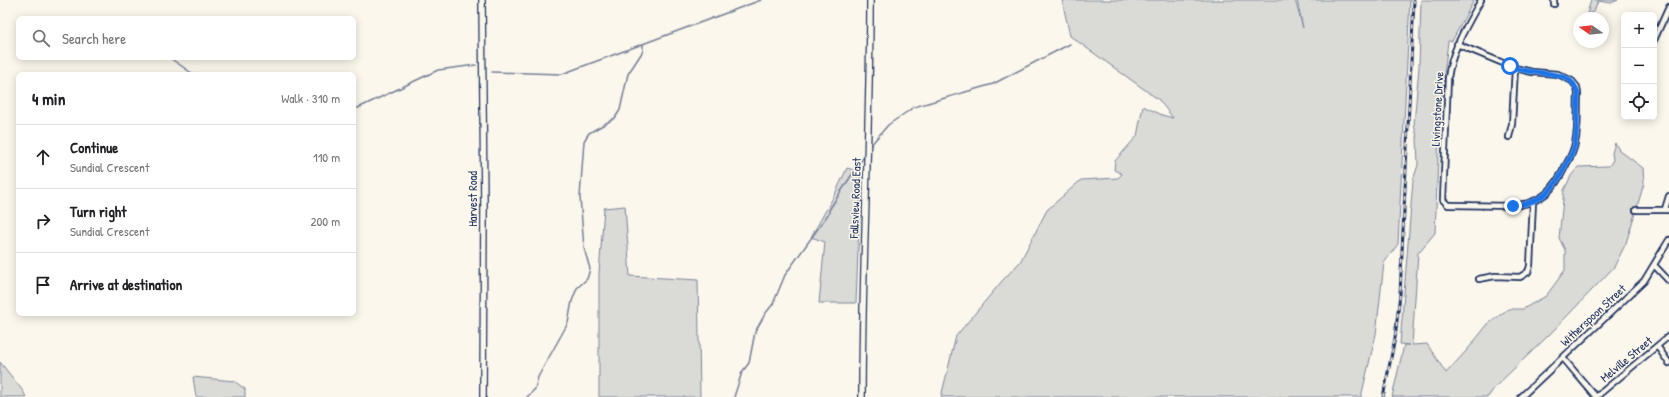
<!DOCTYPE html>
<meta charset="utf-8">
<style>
body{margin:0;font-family:"Patrick Hand",sans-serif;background:#f6f6f6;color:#202124}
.controls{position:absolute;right:12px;top:12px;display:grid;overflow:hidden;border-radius:6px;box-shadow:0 2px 10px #0003}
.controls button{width:36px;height:36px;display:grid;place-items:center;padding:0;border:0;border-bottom:1px solid #e0e0e0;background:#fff;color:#202124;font:20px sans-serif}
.compass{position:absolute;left:1573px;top:12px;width:36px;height:36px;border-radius:50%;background:#fff;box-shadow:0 2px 10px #0003;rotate:284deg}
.stop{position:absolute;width:12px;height:12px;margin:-9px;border:3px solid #1a73e8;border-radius:50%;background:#fff}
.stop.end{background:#1a73e8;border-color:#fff;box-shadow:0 1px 4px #0008}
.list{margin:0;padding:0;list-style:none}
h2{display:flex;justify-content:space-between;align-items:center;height:52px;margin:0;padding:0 16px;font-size:17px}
h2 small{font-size:13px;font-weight:400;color:#757577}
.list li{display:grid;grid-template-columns:26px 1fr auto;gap:12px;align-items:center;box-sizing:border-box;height:64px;padding:0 16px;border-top:1px solid #e0e0e0}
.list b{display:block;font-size:15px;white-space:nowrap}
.list p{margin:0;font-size:13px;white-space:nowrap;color:#757577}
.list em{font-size:13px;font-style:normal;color:#757577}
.icon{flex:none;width:22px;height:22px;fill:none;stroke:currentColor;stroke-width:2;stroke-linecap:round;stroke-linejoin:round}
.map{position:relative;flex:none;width:1669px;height:397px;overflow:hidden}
.search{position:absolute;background:#fff;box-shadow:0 2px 10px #0003;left:16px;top:16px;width:340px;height:44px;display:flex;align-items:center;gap:10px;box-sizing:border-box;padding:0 14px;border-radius:6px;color:#757577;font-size:15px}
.panel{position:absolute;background:#fff;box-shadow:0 2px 10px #0003;left:16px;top:72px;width:340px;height:244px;border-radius:6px}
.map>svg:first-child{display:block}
.green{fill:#dadad7;stroke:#7a849a}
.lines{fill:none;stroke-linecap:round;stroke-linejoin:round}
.stream{stroke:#747e96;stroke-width:1.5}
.minor-casing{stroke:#1b2f5e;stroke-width:8}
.tertiary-casing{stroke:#1b2f5e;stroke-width:8}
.minor{stroke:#fbf7ec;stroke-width:4.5}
.tertiary{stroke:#fbf7ec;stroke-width:5.5}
.rail-casing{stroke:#1b2f5e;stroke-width:3}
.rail{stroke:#fbf7ec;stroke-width:1.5;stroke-dasharray:4.5;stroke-linecap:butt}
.route{stroke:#1a73e8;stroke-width:5}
.labels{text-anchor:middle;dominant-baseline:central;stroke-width:3;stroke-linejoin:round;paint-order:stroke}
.street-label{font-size:12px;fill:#1b2f5e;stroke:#fbf7ec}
</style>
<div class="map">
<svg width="1669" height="397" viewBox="0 0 1669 397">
<rect width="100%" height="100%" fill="#fbf7ec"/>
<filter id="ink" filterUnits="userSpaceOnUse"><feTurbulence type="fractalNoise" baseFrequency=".025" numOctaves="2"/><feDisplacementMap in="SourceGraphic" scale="8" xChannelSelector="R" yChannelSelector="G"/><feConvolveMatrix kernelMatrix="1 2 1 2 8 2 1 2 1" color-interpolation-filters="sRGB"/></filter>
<g filter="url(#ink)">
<!-- green -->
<path class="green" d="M 1062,0 L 1295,0 L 1303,28 L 1297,0 L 1410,0 L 1398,244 L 1384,263 L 1376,334 L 1361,397 L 941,397 L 956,336 L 1002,281 L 1020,262 L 1047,210 L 1081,180 L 1118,178 L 1122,174 L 1114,170 L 1115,161 L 1137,136 L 1143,106 L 1162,115 L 1173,118 L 1159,100 L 1070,36 Z
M 1421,0 L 1474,0 L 1452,41 L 1448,41 L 1440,109 L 1435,233 L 1418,253 L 1412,345 L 1427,344 L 1446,373 L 1468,349 L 1488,324 L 1508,309 L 1523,309 L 1546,296 L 1565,270 L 1565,250 L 1559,238 L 1564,190 L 1571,176 L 1578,167 L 1609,166 L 1613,160 L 1612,153 L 1615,143 L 1619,150 L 1643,168 L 1644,183 L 1640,197 L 1626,243 L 1614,267 L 1550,334 L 1495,387 L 1488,397 L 1392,397 L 1404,345 L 1409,345 L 1400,344 L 1413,180 L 1418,165 L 1417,137 L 1414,125 L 1419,67 Z
M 1591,0 L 1618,0 L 1611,3 L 1598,1 L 1594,12 L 1587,14 Z
M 847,168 L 861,172 L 856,303 L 819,303 L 825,242 L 811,237 L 835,194 Z
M 625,206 L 630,276 L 698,280 L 700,397 L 599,397 L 599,273 L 604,208 Z
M 0,362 L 23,391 L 26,397 L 0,397 Z
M 193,377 L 234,381 L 245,389 L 245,397 L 196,397 Z"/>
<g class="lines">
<!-- stream -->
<path class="stream" d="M 170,58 L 193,74
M 492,72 L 562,74 L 761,0
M 354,108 L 358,108 L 438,70 L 476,65
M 870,146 L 888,125 L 914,107 L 993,84 L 1070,44
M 527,397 L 535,389 L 538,377 L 568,323 L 572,301 L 577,288 L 587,279 L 590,269 L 584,248 L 580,197 L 584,141 L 589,133 L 615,118 L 620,110 L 628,74 L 643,51 L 643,44
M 734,397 L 742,372 L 749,363 L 755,332 L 765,314 L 773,304 L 785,275 L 829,213 L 829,210 L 866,153"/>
<!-- minor casing -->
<g class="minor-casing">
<path id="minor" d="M 1554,4 L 1554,0
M 1654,40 L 1669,7
M 1457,44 L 1515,68 L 1532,72 L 1558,74 L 1572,81 L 1577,87 L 1578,94 C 1577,109 1579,127 1575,143 C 1574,151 1570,158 1566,165 C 1554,190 1542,203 1513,206 L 1451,205 L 1448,205 L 1443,200 L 1448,78 C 1452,49 1467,25 1481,0
M 1509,137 L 1512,124 L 1515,68
M 1665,209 L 1669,196
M 1636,210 L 1669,210
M 1654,265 L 1669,281
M 1479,279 L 1495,276 L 1520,277 L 1528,272 L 1530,266 L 1533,202
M 1657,346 L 1669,363
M 1563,358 L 1596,397
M 1521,397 L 1644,281 L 1669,240
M 1596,397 L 1669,336"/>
</g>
<!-- tertiary casing -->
<g class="tertiary-casing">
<path id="tertiary" d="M 482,0 L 484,207 L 483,397
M 862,397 C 862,265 870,132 870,0"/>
</g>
<!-- minor -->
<use href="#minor" class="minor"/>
<!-- tertiary -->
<use href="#tertiary" class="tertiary"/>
<!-- rail casing -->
<g class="rail-casing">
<path id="rail" d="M 1383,397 L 1395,338 L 1400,294 L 1414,0"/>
</g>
<!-- rail -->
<use href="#rail" class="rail"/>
</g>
</g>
<g class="lines" filter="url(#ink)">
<!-- route -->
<path class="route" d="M 1510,66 C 1517,69 1526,71 1534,72 C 1551,74 1574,73 1578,94 C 1577,109 1578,127 1575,143 C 1574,151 1570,158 1566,165 C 1554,190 1542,203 1513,206"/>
</g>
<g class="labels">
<!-- street labels -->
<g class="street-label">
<text transform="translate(1437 109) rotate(-87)">Livingstone Drive</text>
<text transform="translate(855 198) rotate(-88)">Fallsview Road East</text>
<text transform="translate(472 199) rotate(-90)">Harvest Road</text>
<text transform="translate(1593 315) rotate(-43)">Witherspoon Street</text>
<text transform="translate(1626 359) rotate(-40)">Melville Street</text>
</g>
</g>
</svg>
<div class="controls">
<button>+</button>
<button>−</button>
<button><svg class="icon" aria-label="locate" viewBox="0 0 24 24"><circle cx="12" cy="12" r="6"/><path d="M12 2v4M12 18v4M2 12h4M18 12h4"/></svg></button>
</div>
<svg class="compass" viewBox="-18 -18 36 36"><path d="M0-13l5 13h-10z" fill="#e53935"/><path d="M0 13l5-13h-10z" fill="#757577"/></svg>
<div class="stop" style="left:1510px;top:66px"></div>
<div class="stop end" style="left:1513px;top:206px"></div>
<div class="search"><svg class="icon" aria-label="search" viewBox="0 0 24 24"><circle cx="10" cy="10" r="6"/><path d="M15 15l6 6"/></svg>Search here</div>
<section class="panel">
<h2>4 min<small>Walk · 310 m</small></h2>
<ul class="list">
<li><svg class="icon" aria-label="ahead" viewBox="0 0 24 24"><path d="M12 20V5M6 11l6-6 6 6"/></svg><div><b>Continue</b><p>Sundial Crescent</p></div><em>110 m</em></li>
<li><svg class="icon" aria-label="right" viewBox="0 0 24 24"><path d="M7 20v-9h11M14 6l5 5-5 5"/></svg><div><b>Turn right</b><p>Sundial Crescent</p></div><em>200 m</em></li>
<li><svg class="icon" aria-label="arrive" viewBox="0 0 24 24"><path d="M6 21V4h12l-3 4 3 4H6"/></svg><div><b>Arrive at destination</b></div></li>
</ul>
</section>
</div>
